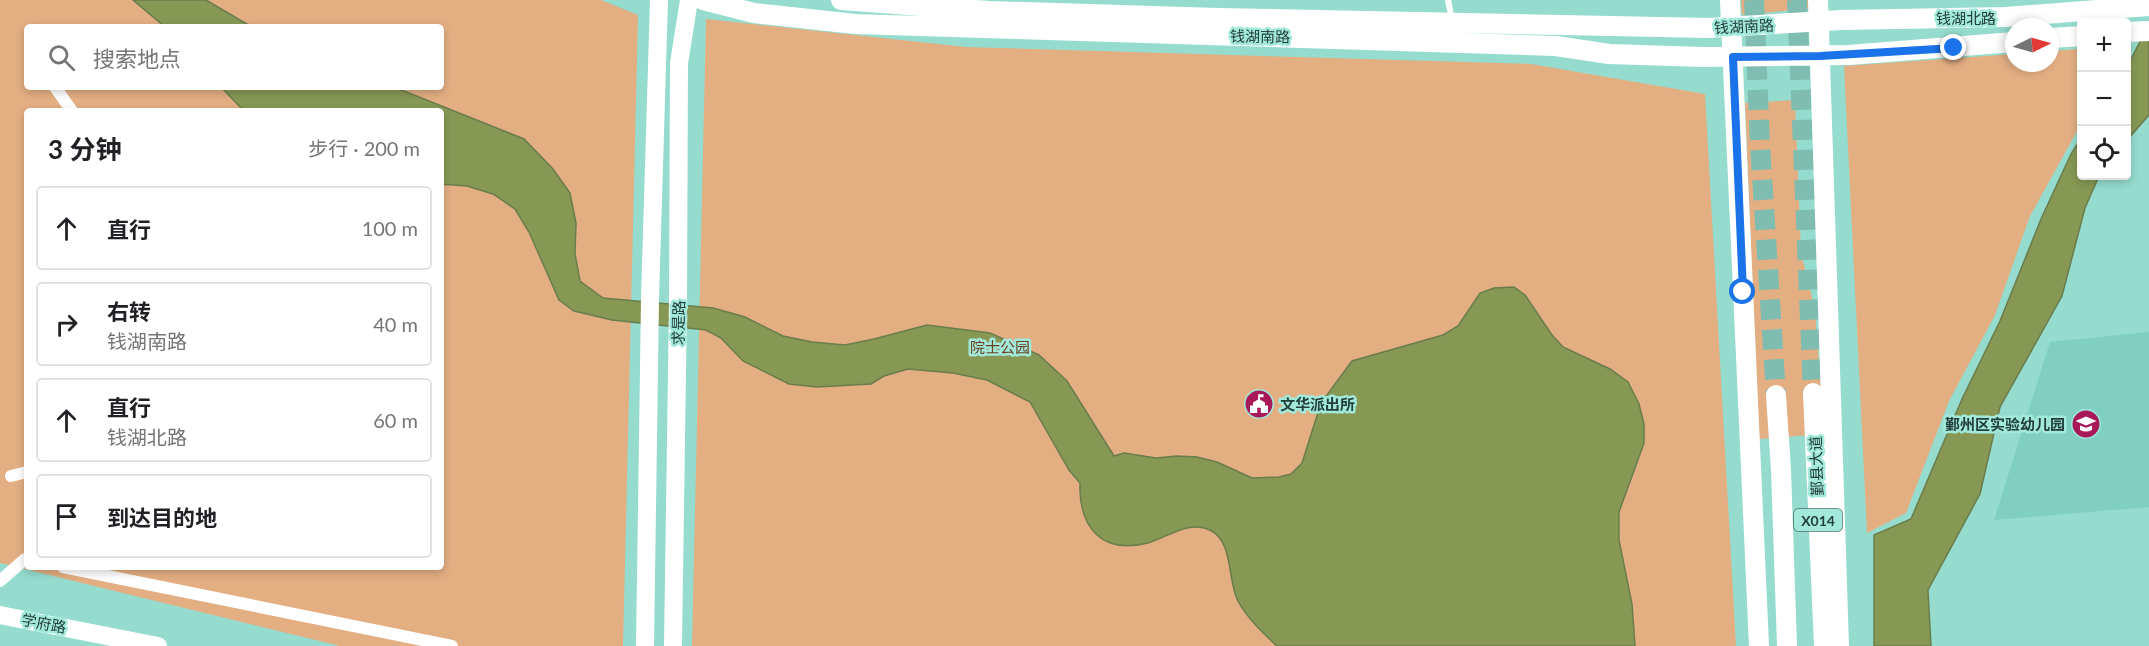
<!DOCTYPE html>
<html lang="zh">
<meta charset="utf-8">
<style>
body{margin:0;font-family:Lato,"Noto Sans SC",sans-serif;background:#f2f2f2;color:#202124}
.controls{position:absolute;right:18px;top:18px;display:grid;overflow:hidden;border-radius:6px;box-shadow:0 3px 9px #0003}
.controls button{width:54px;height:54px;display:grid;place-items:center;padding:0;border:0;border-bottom:2px solid #e0e0e0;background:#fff;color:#202124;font:30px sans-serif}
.compass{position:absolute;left:2005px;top:18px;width:54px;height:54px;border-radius:50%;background:#fff;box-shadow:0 3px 9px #0003;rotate:85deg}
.stop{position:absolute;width:18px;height:18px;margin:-14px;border:4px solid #1a73e8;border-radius:50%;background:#fff}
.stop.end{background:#1a73e8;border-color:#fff;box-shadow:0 2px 6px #0008}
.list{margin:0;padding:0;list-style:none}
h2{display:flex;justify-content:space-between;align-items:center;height:78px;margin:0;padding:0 24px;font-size:26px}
h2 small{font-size:20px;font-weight:400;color:#757577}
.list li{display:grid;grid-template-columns:39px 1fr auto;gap:18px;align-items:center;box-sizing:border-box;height:84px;margin:0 12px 12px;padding:0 12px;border:2px solid #e0e0e0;border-radius:6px}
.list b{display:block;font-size:22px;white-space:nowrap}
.list p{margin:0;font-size:20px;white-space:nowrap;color:#757577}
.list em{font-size:20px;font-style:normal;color:#757577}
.icon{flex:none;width:33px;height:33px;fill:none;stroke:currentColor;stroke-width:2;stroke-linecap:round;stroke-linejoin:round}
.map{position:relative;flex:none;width:2149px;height:646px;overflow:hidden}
.search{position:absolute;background:#fff;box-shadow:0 3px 9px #0003;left:24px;top:24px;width:420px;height:66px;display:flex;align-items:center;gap:15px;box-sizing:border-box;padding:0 21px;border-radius:6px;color:#757577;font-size:22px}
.panel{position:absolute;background:#fff;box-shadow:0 3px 9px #0003;left:24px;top:108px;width:420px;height:462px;border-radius:6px}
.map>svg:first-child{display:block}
.built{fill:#80cfc0}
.green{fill:#e3ae82;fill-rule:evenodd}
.water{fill:#879854;stroke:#697d4c;stroke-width:1.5}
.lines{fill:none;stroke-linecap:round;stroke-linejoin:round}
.primary-tunnel{stroke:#7ebdb0;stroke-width:20;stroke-dasharray:20 10;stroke-linecap:butt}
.lane{stroke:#fff;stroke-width:6}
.street{stroke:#fff;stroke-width:12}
.secondary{stroke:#fff;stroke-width:18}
.primary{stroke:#fff;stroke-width:20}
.route{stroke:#1a73e8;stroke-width:8}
.labels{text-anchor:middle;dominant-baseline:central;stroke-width:5;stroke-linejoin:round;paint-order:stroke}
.shield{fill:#a2e9db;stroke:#48726a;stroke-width:1.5}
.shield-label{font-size:14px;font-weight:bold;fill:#223f39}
.street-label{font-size:15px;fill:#223f39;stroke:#a2e9db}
.park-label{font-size:15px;fill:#6a421d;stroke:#a2e9db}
.poi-label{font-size:15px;font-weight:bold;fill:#223f39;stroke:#a2e9db;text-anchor:start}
</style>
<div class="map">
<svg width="2149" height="646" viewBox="0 0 2149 646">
<rect width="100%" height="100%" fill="#95dcce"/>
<!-- built -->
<path class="built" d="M 2149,332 L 2149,507 L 1994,520 L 2050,342 Z"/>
<!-- green -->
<path class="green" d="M 0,0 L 601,0 L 638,15 L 623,646 L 340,646 L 0,563 ZM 27,27 L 441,27 L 441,87 L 27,87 ZM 27,111 L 441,111 L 441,567 L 27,567 Z
M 1741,0 L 1813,0 L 1814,8 L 1742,15 Z
M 706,19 L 966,47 L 1531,64 L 1705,94 L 1736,646 L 692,646 Z
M 2081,49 L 2081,124 L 2030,216 L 1995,315 L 1949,401 L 1906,513 L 1867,533 L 1844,66 L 2014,54 L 2014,63 L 2050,63 L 2050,51 Z
M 1795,100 L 1801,253 L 1815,309 L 1824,434 L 1759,439 L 1745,103 Z"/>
<!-- water -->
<path class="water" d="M 133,0 L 206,0 L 252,27 L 165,27 Z
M 2149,24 L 2149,115 L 2127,140 L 2127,67 Z
M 221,87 L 394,87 L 524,139 L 553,169 L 570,193 L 576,223 L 575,254 L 580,281 L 603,298 L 713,308 L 745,317 L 783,336 L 812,342 L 845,345 L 874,339 L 927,325 L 990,333 L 1039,355 L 1067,381 L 1114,456 L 1124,453 L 1156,458 L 1177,456 L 1197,457 L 1217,462 L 1252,478 L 1279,477 L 1291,474 L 1302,463 L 1321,403 L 1352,361 L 1443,335 L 1458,326 L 1480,293 L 1494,288 L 1514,287 L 1525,295 L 1552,335 L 1563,347 L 1610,369 L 1628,382 L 1639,404 L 1644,424 L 1644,443 L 1619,512 L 1619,540 L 1632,604 L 1635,646 L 1277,646 C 1263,633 1247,618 1238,601 C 1227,580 1234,542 1210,530 C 1189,520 1168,537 1148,543 C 1101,555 1079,527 1080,483 L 1069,470 L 1030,402 L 987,380 L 953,373 L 908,369 L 884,376 L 871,384 L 817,387 L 789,384 L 743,361 L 721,338 L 706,330 L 612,320 L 574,311 L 559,300 L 529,232 L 515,209 L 493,194 L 467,186 L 441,184 L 441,111 L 244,111 Z
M 2081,138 L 2082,176 L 2099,176 L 2085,208 L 2062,296 L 2000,407 L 1980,494 L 1928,590 L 1931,646 L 1874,646 L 1874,535 L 1911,519 L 1962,399 L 2000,321 L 2041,219 L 2071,154 Z"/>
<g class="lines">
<!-- primary-tunnel -->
<path class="primary-tunnel" d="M 1754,0 L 1760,145 L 1776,395
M 1797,0 L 1813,393"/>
<!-- lane -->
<path class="lane" d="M 1448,0 L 1452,20"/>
<!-- street -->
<path class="street" d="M 55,87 L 72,111
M 11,476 L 27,472
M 63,567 L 452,646
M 0,581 L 25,559 L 27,560"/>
<!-- secondary -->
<path class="secondary" d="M 0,615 L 158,646
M 645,646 L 650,299 L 659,0
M 673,646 L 678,302 L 679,63 L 689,0"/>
<!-- primary -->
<path class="primary" d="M 703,0 L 754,13 L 855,24 L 1556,46 L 1609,54 L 1703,57 L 1848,55 L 2014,42
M 841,0 L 989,11 L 1218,18 L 1708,28 L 1841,20 L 2005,17 L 2149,6
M 1730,0 L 1759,646
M 1818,0 L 1839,646
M 2126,32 L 2149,31
M 2050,38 L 2082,36
M 1813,393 L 1824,646
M 1776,395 L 1781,470 L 1787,646"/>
</g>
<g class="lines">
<!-- route -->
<path class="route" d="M 1743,292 L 1733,57 L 1820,56 L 1954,48"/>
</g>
<!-- icons -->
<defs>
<g id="civic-disc" transform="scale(1.5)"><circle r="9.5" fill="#a71959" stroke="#a2e9db"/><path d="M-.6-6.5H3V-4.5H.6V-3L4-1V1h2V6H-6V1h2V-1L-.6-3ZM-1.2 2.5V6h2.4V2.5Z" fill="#fff"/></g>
<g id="school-disc" transform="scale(1.5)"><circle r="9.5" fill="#a71959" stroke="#a2e9db"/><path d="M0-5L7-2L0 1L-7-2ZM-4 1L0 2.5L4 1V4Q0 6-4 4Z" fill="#fff"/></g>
</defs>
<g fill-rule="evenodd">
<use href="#civic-disc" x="1259" y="404"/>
<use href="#school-disc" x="2086" y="424"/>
</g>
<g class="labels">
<!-- shield labels -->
<rect class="shield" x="1794" y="509" width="48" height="22" rx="4.5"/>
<g class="shield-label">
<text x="1818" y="520">X014</text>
</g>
<!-- street labels -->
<g class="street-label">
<text x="1966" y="18">钱湖北路</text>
<text transform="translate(1744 26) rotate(-3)">钱湖南路</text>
<text transform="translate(1260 36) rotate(1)">钱湖南路</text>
<text transform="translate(678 323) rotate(-89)">求是路</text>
<text transform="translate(1816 466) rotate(-92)">鄞县大道</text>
<text transform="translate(44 623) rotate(11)">学府路</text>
</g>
<!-- park labels -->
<g class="park-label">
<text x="1000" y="347">院士公园</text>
</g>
<!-- poi labels -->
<g class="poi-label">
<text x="1280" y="404">文华派出所</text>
<text x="2065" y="424" text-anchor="end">鄞州区实验幼儿园</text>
</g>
</g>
</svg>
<div class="controls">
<button>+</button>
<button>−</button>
<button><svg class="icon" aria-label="locate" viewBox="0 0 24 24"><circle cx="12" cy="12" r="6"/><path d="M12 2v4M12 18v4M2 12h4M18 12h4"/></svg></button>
</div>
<svg class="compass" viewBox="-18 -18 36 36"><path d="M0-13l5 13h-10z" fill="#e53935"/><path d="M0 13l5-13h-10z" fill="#757577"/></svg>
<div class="stop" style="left:1743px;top:292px"></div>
<div class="stop end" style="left:1954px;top:48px"></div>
<div class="search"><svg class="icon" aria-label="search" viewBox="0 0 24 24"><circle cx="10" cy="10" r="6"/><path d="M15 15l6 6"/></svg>搜索地点</div>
<section class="panel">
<h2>3 分钟<small>步行 · 200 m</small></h2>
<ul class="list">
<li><svg class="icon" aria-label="ahead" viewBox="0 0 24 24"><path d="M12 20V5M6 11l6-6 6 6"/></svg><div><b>直行</b></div><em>100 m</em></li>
<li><svg class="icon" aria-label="right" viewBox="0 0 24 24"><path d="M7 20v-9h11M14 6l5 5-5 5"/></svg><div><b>右转</b><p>钱湖南路</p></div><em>40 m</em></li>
<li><svg class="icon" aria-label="ahead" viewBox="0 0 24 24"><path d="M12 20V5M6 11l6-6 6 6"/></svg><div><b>直行</b><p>钱湖北路</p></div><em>60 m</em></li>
<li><svg class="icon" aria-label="arrive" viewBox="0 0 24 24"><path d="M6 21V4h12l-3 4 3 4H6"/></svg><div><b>到达目的地</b></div></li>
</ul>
</section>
</div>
